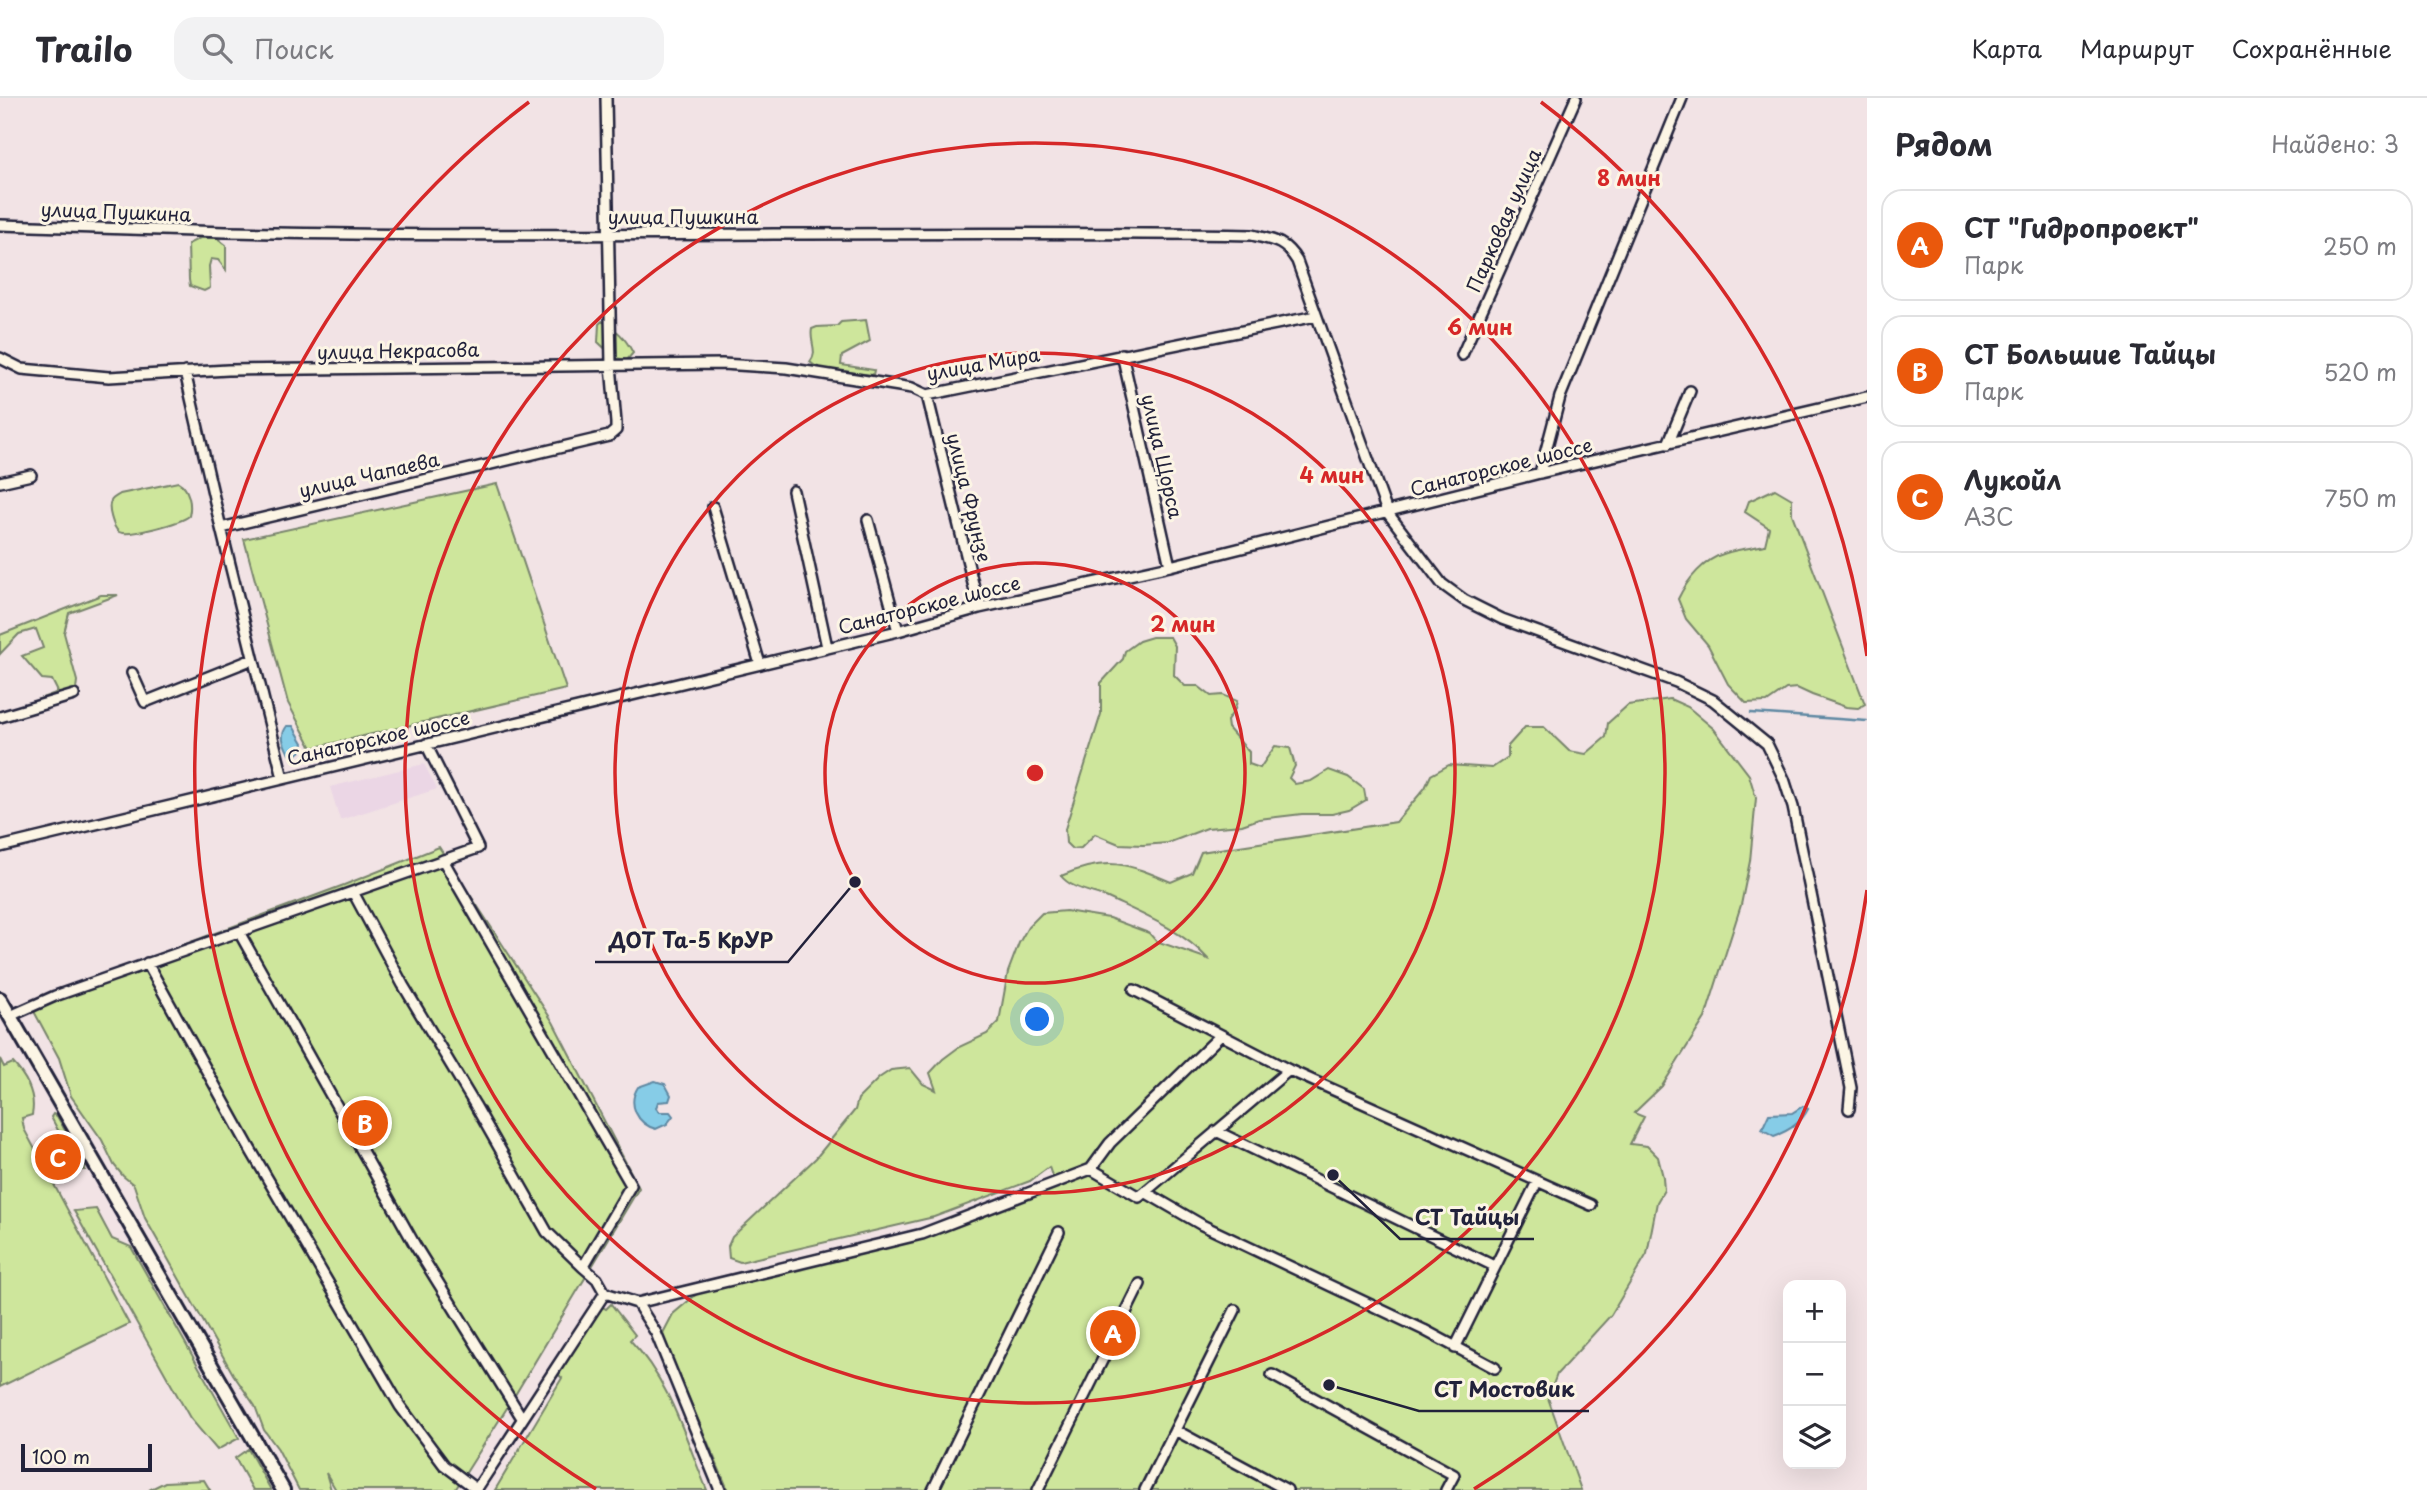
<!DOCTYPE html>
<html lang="ru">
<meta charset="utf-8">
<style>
body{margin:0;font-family:"Playpen Sans",sans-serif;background:#f2f2f3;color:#2b2b33}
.controls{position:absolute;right:21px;bottom:21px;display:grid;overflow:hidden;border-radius:14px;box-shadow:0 7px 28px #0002}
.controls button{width:63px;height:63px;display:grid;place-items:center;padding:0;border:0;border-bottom:2px solid #e1e1e2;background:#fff;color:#2b2b33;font:35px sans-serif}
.scale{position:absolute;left:21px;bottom:18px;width:131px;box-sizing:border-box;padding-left:7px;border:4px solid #22223b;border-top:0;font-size:19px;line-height:24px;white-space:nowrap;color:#22223b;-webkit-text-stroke:5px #fcf5e5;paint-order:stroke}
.you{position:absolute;left:1038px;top:922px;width:24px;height:24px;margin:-18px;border:5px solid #fff;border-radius:50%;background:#1a73e8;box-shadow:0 0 0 10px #1a73e833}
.badge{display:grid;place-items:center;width:46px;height:46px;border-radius:50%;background:#ea580c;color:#fff;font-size:23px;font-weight:700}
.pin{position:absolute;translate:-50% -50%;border:4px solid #fff;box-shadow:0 2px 7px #0006}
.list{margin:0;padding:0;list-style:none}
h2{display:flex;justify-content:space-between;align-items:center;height:91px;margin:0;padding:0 28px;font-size:30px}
h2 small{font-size:23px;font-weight:400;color:#7c7c81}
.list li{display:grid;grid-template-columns:46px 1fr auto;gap:21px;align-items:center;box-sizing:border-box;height:112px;margin:0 14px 14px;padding:0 14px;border:2px solid #e1e1e2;border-radius:21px}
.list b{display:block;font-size:26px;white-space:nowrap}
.list p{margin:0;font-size:23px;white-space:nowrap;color:#7c7c81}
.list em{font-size:23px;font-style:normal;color:#7c7c81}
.icon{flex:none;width:38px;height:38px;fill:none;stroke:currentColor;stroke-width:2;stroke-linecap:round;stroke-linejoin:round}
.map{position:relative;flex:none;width:1867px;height:1392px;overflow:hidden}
header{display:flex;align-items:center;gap:42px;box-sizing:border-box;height:98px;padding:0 35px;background:#fff;border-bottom:2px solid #e1e1e2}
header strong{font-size:33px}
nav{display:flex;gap:38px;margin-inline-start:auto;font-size:24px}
.search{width:490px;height:63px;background:#f2f2f3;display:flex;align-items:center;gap:18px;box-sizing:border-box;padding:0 24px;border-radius:21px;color:#7c7c81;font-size:26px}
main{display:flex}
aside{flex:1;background:#fff}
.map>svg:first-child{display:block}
.built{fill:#ebd6e5}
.green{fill:#cee69c;stroke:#78846c;stroke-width:2}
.water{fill:#86cce7;stroke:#5e88a2;stroke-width:2}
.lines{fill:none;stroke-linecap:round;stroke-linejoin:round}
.stream{stroke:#5e88a2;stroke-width:2.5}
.street-casing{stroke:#22223b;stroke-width:14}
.secondary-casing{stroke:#22223b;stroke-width:18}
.street{stroke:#fcf5e5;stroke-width:9}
.secondary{stroke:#fcf5e5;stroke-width:12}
.ring{fill:none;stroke:#d62828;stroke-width:3.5}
.labels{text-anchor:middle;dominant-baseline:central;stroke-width:6;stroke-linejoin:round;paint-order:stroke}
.street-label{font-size:19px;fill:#22223b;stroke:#fcf5e5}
.centre{fill:#d62828;stroke:#fcf5e5;stroke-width:3.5}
.ring-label{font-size:21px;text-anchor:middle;font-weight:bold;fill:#d62828;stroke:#fcf5e5;stroke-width:6;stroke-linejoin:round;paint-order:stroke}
.leader{fill:none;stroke:#22223b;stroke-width:2.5}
.callout-dot{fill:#22223b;stroke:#fcf5e5;stroke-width:2.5}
.callout-label{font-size:21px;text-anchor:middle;font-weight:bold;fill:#22223b;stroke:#fcf5e5;stroke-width:6;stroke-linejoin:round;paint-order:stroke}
</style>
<header>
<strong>Trailo</strong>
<div class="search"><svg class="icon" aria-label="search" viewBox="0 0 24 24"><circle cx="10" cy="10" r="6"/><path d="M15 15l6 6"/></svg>Поиск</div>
<nav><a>Карта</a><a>Маршрут</a><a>Сохранённые</a></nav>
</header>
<main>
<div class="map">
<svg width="1867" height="1392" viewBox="0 0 1867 1392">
<rect width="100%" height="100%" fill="#f2e3e5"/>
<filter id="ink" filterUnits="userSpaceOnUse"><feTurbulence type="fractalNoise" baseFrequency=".0143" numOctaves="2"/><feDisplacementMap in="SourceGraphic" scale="14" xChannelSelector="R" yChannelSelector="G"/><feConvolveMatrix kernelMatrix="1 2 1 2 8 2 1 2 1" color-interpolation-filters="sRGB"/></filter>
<g filter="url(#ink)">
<!-- built -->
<path class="built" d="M 424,666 L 437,691 L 340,722 L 330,689 Z"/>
<!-- green -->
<path class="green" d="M 200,140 L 217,140 L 226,147 L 226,172 L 218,162 L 211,161 L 209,168 L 210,190 L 204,193 L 190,188 L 189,182 L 188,146 Z
M 866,222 L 870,243 L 842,258 L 841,267 L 874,272 L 873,277 L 819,271 L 810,264 C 819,253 809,244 812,231 L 817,229 L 837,228 L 841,224 Z
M 602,223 C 617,232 625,239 633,255 L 627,262 L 615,260 L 598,244 L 599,226 Z
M 178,384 C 189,390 192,406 189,418 C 181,425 128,439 119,434 C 113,430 107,409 111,403 C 112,400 117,398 120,396 Z
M 497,386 L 566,591 L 312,650 L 288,605 L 244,441 Z
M 1775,391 L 1792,401 L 1792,416 L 1865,606 L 1858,610 L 1846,609 L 1812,597 L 1797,590 L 1786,591 L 1767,604 L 1746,605 L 1728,586 L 1708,547 L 1686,521 L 1678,501 C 1687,482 1704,461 1726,455 C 1738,451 1752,450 1765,447 L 1769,430 L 1745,414 L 1749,403 Z
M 101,497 L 118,497 L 69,515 L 64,535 L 77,583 L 76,591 L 55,606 L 0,616 L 58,594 L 52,582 L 42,581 L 22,558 L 43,550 L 36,531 L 19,536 L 0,556 L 0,537 Z
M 1152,539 L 1170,539 L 1175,548 L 1174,577 L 1185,588 L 1198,588 L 1211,598 L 1223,597 L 1237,603 L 1235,611 L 1227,623 L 1228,630 L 1249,654 L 1249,666 L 1260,670 L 1275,648 L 1290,650 L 1295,668 L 1289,680 L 1295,686 L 1311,683 L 1329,672 L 1348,679 L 1364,691 L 1366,702 L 1349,712 L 1332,716 L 1302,716 L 1259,721 L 1242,727 L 1207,730 L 1168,745 L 1143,747 L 1119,746 L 1095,736 L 1081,750 L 1072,751 L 1066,745 L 1065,731 L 1101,616 L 1101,585 L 1123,561 L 1125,553 L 1139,543 Z
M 1670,601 L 1688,609 L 1714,631 L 1749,677 L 1756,700 L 1750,763 L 1741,807 L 1705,920 L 1662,988 L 1634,1015 L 1644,1019 L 1630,1046 L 1647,1048 L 1658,1059 L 1663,1079 L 1664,1092 L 1657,1104 L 1647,1156 L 1611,1217 L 1557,1276 L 1548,1300 L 1581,1392 L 728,1392 L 662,1237 L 673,1216 L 698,1195 L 925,1138 L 1022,1102 L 1055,1087 L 1049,1069 L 1030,1083 L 934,1119 L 740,1164 L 729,1160 L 728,1148 L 732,1139 L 816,1060 L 855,1012 L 858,1001 L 879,980 L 891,972 L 910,970 L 923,986 L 936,992 L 930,975 L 943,961 L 959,949 L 987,936 L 999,924 L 1008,874 L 1019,845 L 1028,829 L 1042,815 L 1066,813 L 1109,820 L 1149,835 L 1156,843 L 1208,861 C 1183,833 1144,817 1110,801 C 1094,793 1072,792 1061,778 C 1107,758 1127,765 1171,784 L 1192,775 L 1201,754 L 1396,724 L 1425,690 L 1431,677 L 1449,667 L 1492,670 L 1508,659 L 1508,648 L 1525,629 L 1544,629 L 1569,653 L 1586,656 L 1606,639 L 1608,625 L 1628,607 Z
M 439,749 L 553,924 L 639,1090 L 512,1302 L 455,1392 L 336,1392 L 326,1375 L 331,1392 L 299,1392 L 278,1351 L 264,1332 L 255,1308 L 233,1276 L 145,1120 L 134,1087 L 123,1078 L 114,1067 L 102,1042 L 71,998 L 59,960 L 29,904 L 344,787 Z
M 0,961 L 4,969 L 13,965 C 27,980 36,997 32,1017 L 22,1020 L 24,1031 L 129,1226 L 0,1289 Z
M 53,1016 L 57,1018 L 85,1068 L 85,1072 L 81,1072 L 77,1068 L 51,1019 Z
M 96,1111 L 112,1141 L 131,1149 L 239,1340 L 217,1352 L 190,1320 L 74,1113 Z
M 611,1206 L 635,1237 L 630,1242 C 670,1283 685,1340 707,1392 L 495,1392 L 562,1280 L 557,1275 L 599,1207 L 606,1211 Z
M 248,1351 L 271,1392 L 253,1392 L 235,1360 Z
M 204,1382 L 210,1392 L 149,1392 L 165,1384 Z"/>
<!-- water -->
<path class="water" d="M 287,628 L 293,628 L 303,645 L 301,653 L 296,657 L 289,656 C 284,646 279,638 287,628 Z
M 655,983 L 665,986 L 671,997 L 669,1003 L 658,1004 L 656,1010 L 659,1014 L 670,1014 L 673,1018 L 667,1026 L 656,1031 C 637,1026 627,1006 638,989 Z
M 1803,1008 L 1808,1011 C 1801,1025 1789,1033 1774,1038 L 1762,1031 L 1769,1016 L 1792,1015 Z"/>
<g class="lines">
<!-- stream -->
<path class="stream" d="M 1751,615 L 1867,623"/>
<!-- street casing -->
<g class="street-casing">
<path id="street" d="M 0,127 C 75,129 151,132 226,134 C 568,141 911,132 1252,137 C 1274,142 1285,143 1297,163 L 1387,414 L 1442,486 L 1464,502 L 1502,521 L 1676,584 L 1713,602 L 1767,646 L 1784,681 L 1793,709 L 1851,990 L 1849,1011
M 1122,256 L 1170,468
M 1462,257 L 1576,0
M 0,260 L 22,271 L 109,279 L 228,272 L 722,266 L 786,270 L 912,290 L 927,297 L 1316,218
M 185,274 L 221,430 L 609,338 L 616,332 L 616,325 L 611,267 L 606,0
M 927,297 L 979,510
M 1668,346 L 1690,293
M 1540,375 L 1560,299 L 1682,0
M 0,384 L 31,377
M 793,393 L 827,549
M 713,409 L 760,566
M 868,422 L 898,533
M 221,430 L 283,680
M 132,575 L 145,604 L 253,561
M 0,619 L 74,597
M 0,749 L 898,533 L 979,510 L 1170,468 L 1540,375 L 1867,299
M 443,762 L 631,1087 L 583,1169 L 597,1181 L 605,1195 L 637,1205 L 656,1235 L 720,1392
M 353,794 L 403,887 L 475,1007 L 547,1134 L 583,1169
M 239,834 L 416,1149 L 522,1320
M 147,865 L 249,1049 L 400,1308 L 444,1367 L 476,1391
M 1134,892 L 1289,972 L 1591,1107
M 10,918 L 55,898 L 478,750 L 426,646
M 1216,1033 L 1494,1168
M 1091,1071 L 1139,1099 L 1289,972
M 1145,1094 L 1202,1127 L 1424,1232 L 1495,1270
M 637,1205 L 922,1136 L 1091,1071 L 1110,1045 L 1221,937
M 1455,1250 L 1537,1084
M 1272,1277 L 1454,1377 L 1446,1392
M 1175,1332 L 1287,1392
M 476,1392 L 605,1195
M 933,1392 L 1059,1134
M 1038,1392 L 1140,1186
M 1145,1392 L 1235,1212"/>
</g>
<!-- secondary casing -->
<g class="secondary-casing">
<path id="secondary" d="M 0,901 L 283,1392"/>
</g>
<!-- street -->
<use href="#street" class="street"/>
<!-- secondary -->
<use href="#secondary" class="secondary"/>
</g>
</g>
<!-- distance rings -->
<g class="ring">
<circle cx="1035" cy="675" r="210"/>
<circle cx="1035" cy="675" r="420"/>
<circle cx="1035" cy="675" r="630"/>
<path d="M1867 792A840 840 0 0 1 1474 1391M596 1391A840 840 0 0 1 529 4M1541 4A840 840 0 0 1 1867 558"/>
</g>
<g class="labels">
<!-- street labels -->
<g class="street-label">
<text transform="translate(116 113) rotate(2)">улица Пушкина</text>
<text x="683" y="118">улица Пушкина</text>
<text transform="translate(1503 122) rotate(-66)">Парковая улица</text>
<text transform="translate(398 252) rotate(-1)">улица Некрасова</text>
<text transform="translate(983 265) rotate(-10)">улица Мира</text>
<text transform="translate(1163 358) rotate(77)">улица Щорса</text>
<text transform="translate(1501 368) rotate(-14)">Санаторское шоссе</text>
<text transform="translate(369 376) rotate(-13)">улица Чапаева</text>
<text transform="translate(970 399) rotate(76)">улица Фрунзе</text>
<text transform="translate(929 506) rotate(-14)">Санаторское шоссе</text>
<text transform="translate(378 639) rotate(-13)">Санаторское шоссе</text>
</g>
</g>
<circle cx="1035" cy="675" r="10" class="centre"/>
<g class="ring-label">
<text x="1629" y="88">8 мин</text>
<text x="1480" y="237">6 мин</text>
<text x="1332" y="385">4 мин</text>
<text x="1183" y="534">2 мин</text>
</g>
<!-- callouts -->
<path class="leader" d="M855 784L788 864H595M1333 1077L1400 1141H1534M1329 1287L1419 1313H1589"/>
<g class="callout-dot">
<circle cx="855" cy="784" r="7"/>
<circle cx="1333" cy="1077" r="7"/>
<circle cx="1329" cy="1287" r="7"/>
</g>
<g class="callout-label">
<text x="691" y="850">ДОТ Та-5 КрУР</text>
<text x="1467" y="1127">СТ Тайцы</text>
<text x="1504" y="1299">СТ Мостовик</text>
</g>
</svg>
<div class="controls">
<button>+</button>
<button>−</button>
<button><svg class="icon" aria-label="layers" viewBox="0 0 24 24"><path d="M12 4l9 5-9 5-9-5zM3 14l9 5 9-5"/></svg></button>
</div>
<div class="scale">100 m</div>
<div class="you"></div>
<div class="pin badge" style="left:1113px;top:1235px">A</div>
<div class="pin badge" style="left:365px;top:1025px">B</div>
<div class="pin badge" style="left:58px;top:1059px">C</div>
</div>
<aside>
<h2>Рядом<small>Найдено: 3</small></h2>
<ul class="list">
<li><span class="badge">A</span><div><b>СТ &quot;Гидропроект&quot;</b><p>Парк</p></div><em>250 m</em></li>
<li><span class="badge">B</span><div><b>СТ Большие Тайцы</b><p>Парк</p></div><em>520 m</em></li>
<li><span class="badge">C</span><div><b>Лукойл</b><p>АЗС</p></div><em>750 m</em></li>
</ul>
</aside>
</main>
